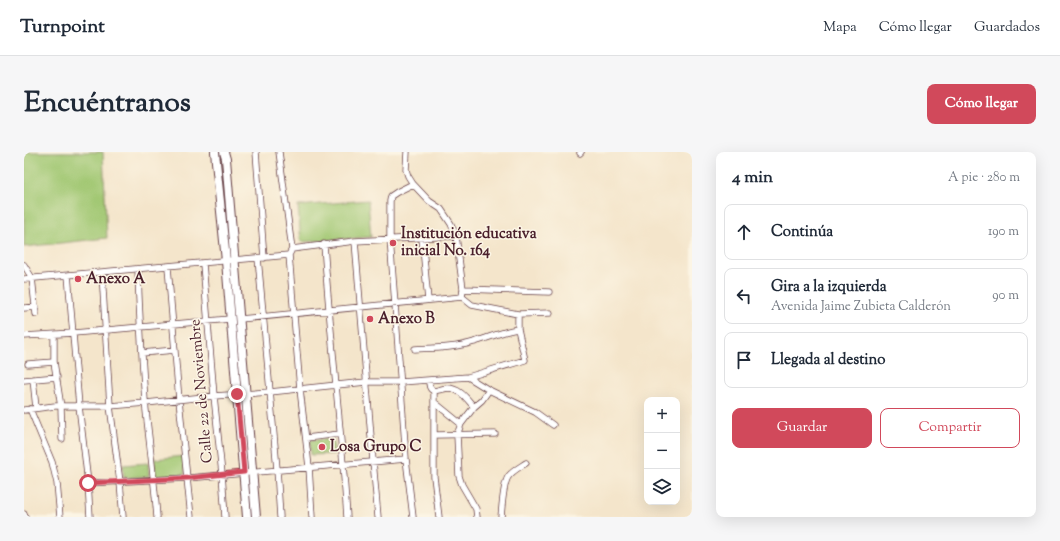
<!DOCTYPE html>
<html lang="es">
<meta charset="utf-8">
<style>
body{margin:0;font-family:"Sorts Mill Goudy",serif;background:#f6f6f7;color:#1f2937}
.controls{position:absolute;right:12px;bottom:12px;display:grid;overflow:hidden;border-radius:8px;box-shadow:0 4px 16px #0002}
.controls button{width:36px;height:36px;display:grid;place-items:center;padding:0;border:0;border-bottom:1px solid #e0e1e3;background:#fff;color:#1f2937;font:20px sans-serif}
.stop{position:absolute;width:12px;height:12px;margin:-9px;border:3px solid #d1495b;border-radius:50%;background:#fff}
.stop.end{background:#d1495b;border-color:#fff;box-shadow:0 1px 4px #0008}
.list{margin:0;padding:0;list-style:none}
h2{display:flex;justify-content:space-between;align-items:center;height:52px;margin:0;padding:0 16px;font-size:17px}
h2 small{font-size:13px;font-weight:400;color:#747a83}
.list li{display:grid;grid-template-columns:26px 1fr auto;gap:12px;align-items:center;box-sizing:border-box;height:56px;margin:0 8px 8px;padding:0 8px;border:1px solid #e0e1e3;border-radius:8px}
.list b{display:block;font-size:15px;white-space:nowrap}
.list p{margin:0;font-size:13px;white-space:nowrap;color:#747a83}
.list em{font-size:13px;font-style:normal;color:#747a83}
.actions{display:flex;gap:8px;padding:12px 16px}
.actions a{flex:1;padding:9px 0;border:1px solid #d1495b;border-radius:8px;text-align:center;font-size:14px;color:#d1495b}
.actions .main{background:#d1495b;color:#fff}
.icon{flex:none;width:22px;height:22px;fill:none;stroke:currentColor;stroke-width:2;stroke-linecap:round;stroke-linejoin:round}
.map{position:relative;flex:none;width:668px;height:365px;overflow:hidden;border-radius:8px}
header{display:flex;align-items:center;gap:24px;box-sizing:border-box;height:56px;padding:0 20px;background:#fff;border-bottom:1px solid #e0e1e3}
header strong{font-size:19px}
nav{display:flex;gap:22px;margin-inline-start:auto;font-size:14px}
.intro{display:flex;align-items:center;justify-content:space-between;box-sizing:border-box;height:96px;padding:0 24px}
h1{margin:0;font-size:28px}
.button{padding:10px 18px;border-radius:8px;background:#d1495b;color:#fff;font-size:14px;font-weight:700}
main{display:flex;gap:24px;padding:0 24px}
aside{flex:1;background:#fff;border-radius:8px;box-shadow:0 4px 16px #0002}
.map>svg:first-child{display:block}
.green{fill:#a2c873;stroke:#76744f}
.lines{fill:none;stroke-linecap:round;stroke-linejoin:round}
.street-casing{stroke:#643d43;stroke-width:7}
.secondary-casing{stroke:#643d43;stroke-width:10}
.street{stroke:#fff;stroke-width:5.5}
.secondary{stroke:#fff;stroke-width:8}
.route{stroke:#d1495b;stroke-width:5}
.poi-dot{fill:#d1495b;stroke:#fcf5e5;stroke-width:1.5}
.labels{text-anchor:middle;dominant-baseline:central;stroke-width:3;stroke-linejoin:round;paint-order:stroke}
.poi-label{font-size:15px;font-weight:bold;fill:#4a1f2b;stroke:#fcf5e5;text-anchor:start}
.street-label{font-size:15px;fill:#4a1f2b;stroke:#fcf5e5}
</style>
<header>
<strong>Turnpoint</strong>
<nav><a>Mapa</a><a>Cómo llegar</a><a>Guardados</a></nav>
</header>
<div class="intro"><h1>Encuéntranos</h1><a class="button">Cómo llegar</a></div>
<main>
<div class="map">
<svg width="668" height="365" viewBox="0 0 668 365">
<rect width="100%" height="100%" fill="#fcf5e5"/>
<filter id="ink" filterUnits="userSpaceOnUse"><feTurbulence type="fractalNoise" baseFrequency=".025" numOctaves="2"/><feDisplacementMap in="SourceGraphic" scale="8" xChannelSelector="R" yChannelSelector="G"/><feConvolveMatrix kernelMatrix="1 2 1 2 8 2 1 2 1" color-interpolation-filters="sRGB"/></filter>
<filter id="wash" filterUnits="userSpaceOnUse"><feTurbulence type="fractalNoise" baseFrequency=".012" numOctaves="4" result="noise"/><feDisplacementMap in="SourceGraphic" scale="16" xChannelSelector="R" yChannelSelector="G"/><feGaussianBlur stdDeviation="0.9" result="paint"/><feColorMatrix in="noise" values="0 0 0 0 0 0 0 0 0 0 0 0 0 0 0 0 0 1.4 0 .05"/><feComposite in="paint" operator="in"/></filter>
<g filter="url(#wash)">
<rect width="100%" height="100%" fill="#f4e5cb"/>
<!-- green -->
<path class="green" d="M 0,0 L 79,0 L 83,86 L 0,95 Z
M 344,48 L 347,85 L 277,90 L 274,54 Z
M 309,287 L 310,302 L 287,303 L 286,288 Z
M 160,304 L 161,322 L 132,325 L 130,307 Z
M 124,311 L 125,324 L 100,326 L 99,313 Z"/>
</g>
<g filter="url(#ink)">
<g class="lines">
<!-- street casing -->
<g class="street-casing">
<path id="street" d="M 232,0 L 240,106
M 255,0 L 268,97
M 383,0 L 382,18 L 384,24 L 389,32 L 405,49 L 417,57 L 427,72 L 432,84 L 439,137 L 438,145
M 556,1 L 557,0
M 398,86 L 404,148
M 331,89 L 349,309 L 354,365
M 300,92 C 306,183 317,274 323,365
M 234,106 L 253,317 L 256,365
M 179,112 L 190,244 L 198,322 L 201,365
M 0,113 L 8,126 L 12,162
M 144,115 L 155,248 L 167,365
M 114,117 C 115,161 118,205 121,249 C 125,288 130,326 133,365
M 78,121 L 86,254 L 96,330 L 99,365
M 44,123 L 55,254 L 64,331 L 66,365
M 0,127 L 265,103
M 439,137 L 525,140
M 0,156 L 12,155
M 216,167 L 438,145 L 448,153 L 494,162 L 526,161
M 30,183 L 30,210 L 37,255 L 38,287
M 0,184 L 50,181 L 206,167
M 391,197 C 411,196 431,196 450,190 C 465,186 478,179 494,177
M 118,201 L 151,198
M 4,212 L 30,210
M 444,225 L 501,208 L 494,177 L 494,162
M 9,227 L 12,256
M 0,228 L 33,225
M 405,228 C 405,233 405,237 410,239
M 410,239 L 410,325 L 415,365
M 410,239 C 414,238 419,237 423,236 C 436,236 443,247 450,255
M 410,250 L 437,272
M 6,257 L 28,310 L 33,331 L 36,365
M 0,258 L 31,254 L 86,254 L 122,251 L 190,244 L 246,240 L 342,230 L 377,230 L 444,225 L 465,238 L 511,260 L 529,273
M 410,283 L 471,282
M 282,286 L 316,282
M 64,331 L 164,326 L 382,307
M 0,362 L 1,365
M 288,365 L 285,315 L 276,237 L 265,103 L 268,97 L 331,89 L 432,84
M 389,365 L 382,307 L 371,152 L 366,87 L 366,49 L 367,44 L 373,40 L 389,32
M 453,365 L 452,357 L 438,333 L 435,324 L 433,283 L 437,272 L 450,255 L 458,248 L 465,238
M 477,365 C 478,355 479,333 484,325 C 488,319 496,315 502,311"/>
</g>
<!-- secondary casing -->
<g class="secondary-casing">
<path id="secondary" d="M 191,0 L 202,109 L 223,365
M 200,0 L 202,7 L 232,365"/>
</g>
<!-- street -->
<use href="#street" class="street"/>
<!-- secondary -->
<use href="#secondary" class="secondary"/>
</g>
</g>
<g class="lines" filter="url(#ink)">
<!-- route -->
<path class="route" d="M 64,331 L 164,326 L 220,320 L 213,242"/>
</g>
<!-- markers -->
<g class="poi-dot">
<circle cx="369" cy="91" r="4"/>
<circle cx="54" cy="127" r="4"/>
<circle cx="346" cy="167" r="4"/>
<circle cx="298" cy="295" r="4"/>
</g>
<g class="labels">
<!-- poi labels -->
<g class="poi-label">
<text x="377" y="82">Institución educativa<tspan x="377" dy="17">inicial No. 164</tspan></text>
<text x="62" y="127">Anexo A</text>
<text x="354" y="167">Anexo B</text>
<text x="306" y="295">Losa Grupo C</text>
</g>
<!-- street labels -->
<g class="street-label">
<text transform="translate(178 239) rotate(-95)">Calle 22 de Noviembre</text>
</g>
</g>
</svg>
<div class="controls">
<button>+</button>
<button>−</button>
<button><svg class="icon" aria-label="layers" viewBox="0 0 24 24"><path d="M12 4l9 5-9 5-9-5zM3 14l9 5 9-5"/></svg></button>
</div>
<div class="stop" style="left:64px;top:331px"></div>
<div class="stop end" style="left:213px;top:242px"></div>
</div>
<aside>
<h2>4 min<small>A pie · 280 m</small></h2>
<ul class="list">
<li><svg class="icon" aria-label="ahead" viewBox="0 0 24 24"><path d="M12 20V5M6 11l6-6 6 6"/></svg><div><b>Continúa</b></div><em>190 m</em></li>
<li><svg class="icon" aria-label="left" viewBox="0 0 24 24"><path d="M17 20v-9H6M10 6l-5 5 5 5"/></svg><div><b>Gira a la izquierda</b><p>Avenida Jaime Zubieta Calderón</p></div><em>90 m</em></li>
<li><svg class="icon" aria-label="arrive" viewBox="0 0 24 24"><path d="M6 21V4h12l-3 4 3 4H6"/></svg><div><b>Llegada al destino</b></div></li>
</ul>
<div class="actions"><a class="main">Guardar</a><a>Compartir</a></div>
</aside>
</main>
